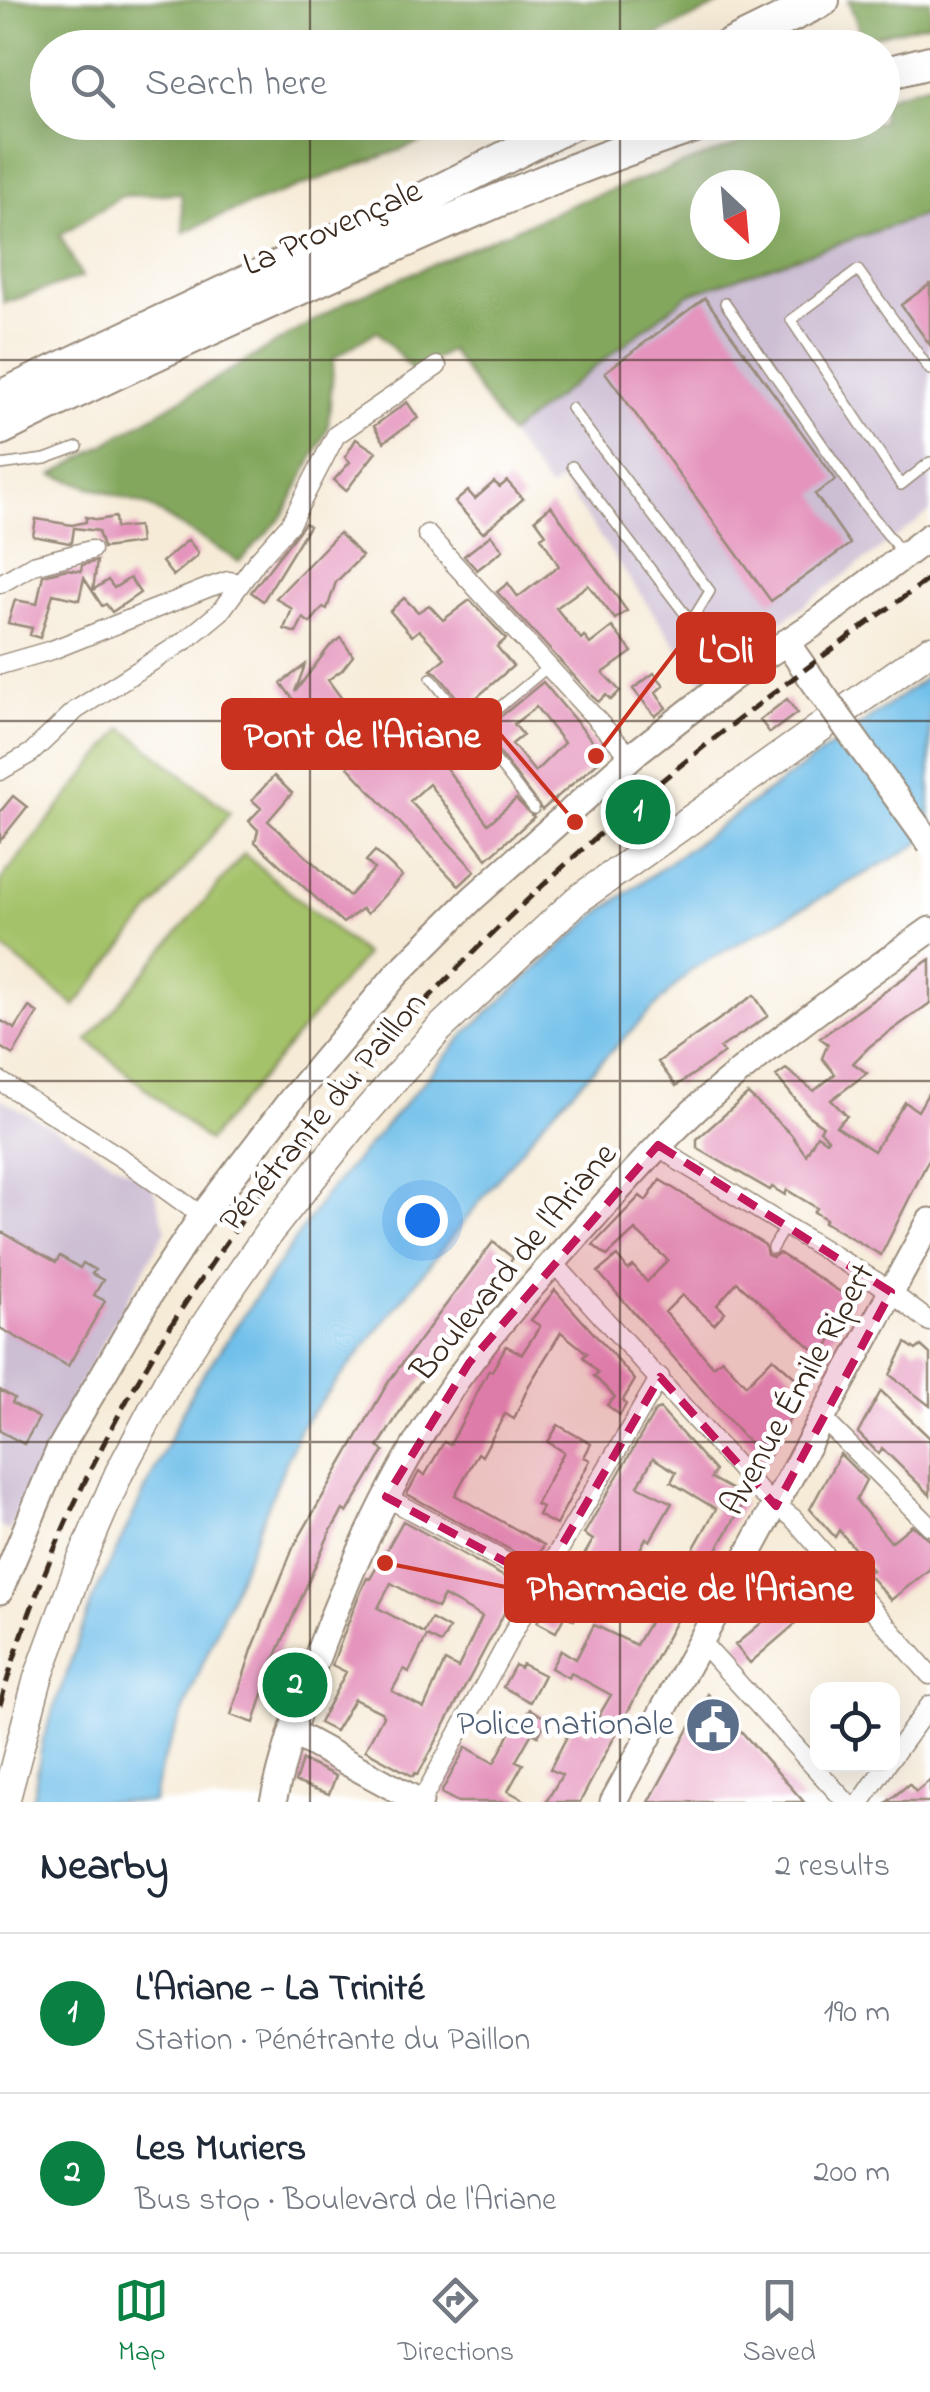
<!DOCTYPE html>
<meta charset="utf-8">
<style>
body{margin:0;font-family:"Indie Flower",sans-serif;background:#f6f6f7;color:#1f2937}
.controls{position:absolute;right:30px;bottom:30px;display:grid;overflow:hidden;border-radius:20px;box-shadow:0 10px 40px #0002}
.controls button{width:90px;height:90px;display:grid;place-items:center;padding:0;border:0;border-bottom:2px solid #e0e1e3;background:#fff;color:#1f2937;font:50px sans-serif}
.compass{position:absolute;left:690px;top:170px;width:90px;height:90px;border-radius:50%;background:#fff;box-shadow:0 10px 40px #0002;rotate:154deg}
.you{position:absolute;left:422px;top:1220px;width:35px;height:35px;margin:-25px;border:8px solid #fff;border-radius:50%;background:#1a73e8;box-shadow:0 0 0 15px #1a73e833}
.badge{display:grid;place-items:center;width:65px;height:65px;border-radius:50%;background:#0b8043;color:#fff;font-size:32px;font-weight:700}
.pin{position:absolute;translate:-50% -50%;border:5px solid #fff;box-shadow:0 2px 10px #0006}
.list{margin:0;padding:0;list-style:none}
h2{display:flex;justify-content:space-between;align-items:center;height:130px;margin:0;padding:0 40px;font-size:42px}
h2 small{font-size:32px;font-weight:400;color:#747a83}
.list li{display:grid;grid-template-columns:65px 1fr auto;gap:30px;align-items:center;box-sizing:border-box;height:160px;padding:0 40px;border-top:2px solid #e0e1e3}
.list b{display:block;font-size:38px;white-space:nowrap}
.list p{margin:0;font-size:32px;white-space:nowrap;color:#747a83}
.list em{font-size:32px;font-style:normal;color:#747a83}
.icon{flex:none;width:55px;height:55px;fill:none;stroke:currentColor;stroke-width:2;stroke-linecap:round;stroke-linejoin:round}
.map{position:relative;flex:none;width:930px;height:1802px;overflow:hidden}
.search{position:absolute;background:#fff;box-shadow:0 10px 40px #0002;left:30px;right:30px;top:30px;height:110px;display:flex;align-items:center;gap:25px;box-sizing:border-box;padding:0 35px;border-radius:55px;color:#747a83;font-size:38px}
.sheet{height:450px;background:#fff}
nav{display:flex;justify-content:space-around;align-items:center;box-sizing:border-box;height:140px;border-top:2px solid #e0e1e3;background:#fff;font-size:28px;color:#747a83}
nav a{display:grid;justify-items:center;gap:5px}
nav .on{color:#0b8043}
.map>svg:first-child{display:block}
.industrial{fill:#ccbed3}
.green{fill:#a4c269;stroke:#707644;stroke-width:2.5}
.forest{fill:#83a85d;stroke:#5f693e;stroke-width:2.5;fill-rule:evenodd}
.water{fill:#6fbfea;stroke:#557484;stroke-width:2.5}
.building{fill:#e595bd;fill-rule:evenodd}
.lines{fill:none;stroke-linecap:round;stroke-linejoin:round}
.lane-casing{stroke:#988a7a;stroke-width:12}
.street-casing{stroke:#988a7a;stroke-width:21}
.secondary-casing{stroke:#988a7a;stroke-width:29}
.primary-casing{stroke:#988a7a;stroke-width:31}
.highway-casing{stroke:#988a7a;stroke-width:36}
.lane{stroke:#fff;stroke-width:9}
.street{stroke:#fff;stroke-width:18}
.secondary{stroke:#fff;stroke-width:25}
.primary{stroke:#fff;stroke-width:28}
.highway{stroke:#fff;stroke-width:32}
.rail{stroke:#3b2a1e;stroke-width:5;stroke-dasharray:15 8;stroke-linecap:butt}
.secondary-bridge-casing{stroke:#988a7a;stroke-width:29;stroke-linecap:butt}
.secondary-bridge{stroke:#fff;stroke-width:25}
.marked{fill:#c2185b;fill-opacity:0.2;stroke:#c2185b;stroke-width:8;stroke-dasharray:20 12;stroke-linejoin:round}
.grid{fill:none;stroke:#3b2a1e;stroke-width:2.5;stroke-opacity:0.55}
.labels{text-anchor:middle;dominant-baseline:central;stroke-width:9;stroke-linejoin:round;paint-order:stroke}
.street-label{font-size:35px;fill:#3b2a1e;stroke:#fff}
.service-label{font-size:35px;fill:#4e5e75;stroke:#fff;text-anchor:end}
.leader{fill:none;stroke:#c8321e;stroke-width:4}
.callout-dot{fill:#c8321e;stroke:#fff;stroke-width:4}
.callout{fill:#c8321e;stroke:#c8321e;stroke-width:4}
.callout-label{font-size:38px;text-anchor:middle;font-weight:bold;fill:#fff}
</style>
<div class="map">
<svg width="930" height="1802" viewBox="0 0 930 1802">
<rect width="100%" height="100%" fill="#fff"/>
<filter id="ink" filterUnits="userSpaceOnUse"><feTurbulence type="fractalNoise" baseFrequency=".01" numOctaves="2"/><feDisplacementMap in="SourceGraphic" scale="20" xChannelSelector="R" yChannelSelector="G"/><feConvolveMatrix kernelMatrix="1 2 1 2 8 2 1 2 1" color-interpolation-filters="sRGB"/></filter>
<filter id="wash" filterUnits="userSpaceOnUse"><feTurbulence type="fractalNoise" baseFrequency=".0048" numOctaves="4" result="noise"/><feDisplacementMap in="SourceGraphic" scale="40" xChannelSelector="R" yChannelSelector="G"/><feGaussianBlur stdDeviation="2.25" result="paint"/><feColorMatrix in="noise" values="0 0 0 0 0 0 0 0 0 0 0 0 0 0 0 0 0 1.4 0 .05"/><feComposite in="paint" operator="in"/></filter>
<g filter="url(#wash)">
<rect width="100%" height="100%" fill="#f6ebd7"/>
<!-- industrial -->
<path class="industrial" d="M 930,213 L 930,512 L 701,681 L 561,481 L 549,489 L 509,434 L 689,294 Z
M 0,1098 L 152,1184 L 166,1230 L 80,1384 L 9,1531 L 0,1526 Z"/>
<!-- green -->
<path class="green" d="M 123,728 L 230,813 L 75,1006 L 0,946 L 0,881 Z
M 244,854 L 365,955 L 208,1141 L 88,1040 Z"/>
<!-- forest -->
<path class="forest" d="M 0,0 L 729,0 L 633,47 L 48,48 L 48,122 L 475,123 L 240,208 L 184,232 L 181,193 L 122,196 L 60,235 L 82,277 L 4,303 L 0,272 Z
M 848,0 L 930,0 L 930,23 L 863,39 Z
M 930,84 L 930,213 L 689,294 L 509,434 L 450,350 L 414,372 L 377,331 L 334,358 L 328,428 L 283,516 L 239,562 L 148,506 L 53,475 L 347,301 L 578,202 L 787,127 L 802,123 L 882,122 L 883,98 ZM 705,185 L 765,185 L 765,245 L 705,245 Z"/>
<!-- water -->
<path class="water" d="M 930,675 L 930,834 L 917,845 L 692,969 L 547,1117 L 300,1428 L 162,1763 L 153,1802 L 32,1802 L 43,1739 L 92,1601 L 194,1388 L 326,1194 L 467,1032 L 596,915 Z"/>
<g id="blocks">
<!-- building -->
<path class="building" d="M 930,284 L 930,345 L 901,305 Z
M 705,298 L 836,480 L 815,494 L 850,544 L 771,601 L 605,372 Z
M 407,402 L 418,418 L 384,442 L 374,426 Z
M 356,439 L 376,452 L 346,491 L 334,480 L 350,462 L 345,457 Z
M 507,481 L 523,499 L 483,533 L 455,502 L 468,491 L 475,499 L 494,482 L 500,487 Z
M 551,506 L 627,611 L 615,619 L 588,585 L 556,608 L 581,639 L 584,636 L 590,644 L 612,627 L 632,652 L 603,673 L 620,691 L 611,700 L 606,695 L 598,702 L 497,592 L 508,583 L 518,597 L 559,566 L 541,537 L 546,534 L 535,519 Z
M 86,517 L 98,520 L 115,517 L 116,528 L 138,526 L 140,543 L 103,548 L 98,531 L 74,528 L 72,542 L 69,543 L 33,536 L 36,519 L 72,525 L 86,522 Z
M 305,523 L 309,526 L 263,601 L 251,592 Z
M 339,533 L 362,556 L 336,582 L 327,609 L 323,607 L 310,623 L 303,618 L 296,633 L 284,629 L 292,609 L 276,598 Z
M 491,535 L 503,550 L 477,570 L 464,556 Z
M 188,540 L 198,552 L 197,556 L 173,576 L 162,562 Z
M 97,561 L 93,590 L 108,580 L 114,588 L 130,578 L 140,593 L 112,612 L 106,604 L 102,606 L 84,578 L 79,600 L 53,594 L 40,638 L 30,635 L 32,628 L 8,623 L 15,600 L 37,604 L 43,575 L 67,569 L 81,571 L 82,565 Z
M 404,598 L 418,612 L 429,605 L 443,620 L 470,600 L 506,639 L 497,647 L 513,666 L 477,697 L 486,707 L 473,718 L 437,673 L 431,670 L 445,658 L 419,630 L 412,636 L 390,611 Z
M 341,638 L 353,656 L 342,670 L 328,680 L 348,707 L 336,715 L 356,737 L 398,704 L 488,824 L 516,799 L 534,817 L 487,859 L 429,784 L 410,801 L 475,871 L 459,886 L 348,767 L 352,763 L 324,735 L 315,742 L 295,720 L 304,714 L 281,683 L 305,665 L 295,692 L 329,647 Z
M 654,673 L 664,685 L 656,692 L 666,708 L 655,716 L 633,689 Z
M 543,682 L 605,756 L 542,810 L 483,731 ZM 536,707 L 564,743 L 535,772 L 512,744 L 523,735 L 514,724 Z
M 787,699 L 797,713 L 770,733 L 760,720 Z
M 274,776 L 292,793 L 268,821 L 349,896 L 374,869 L 366,861 L 375,851 L 402,876 L 367,914 L 362,909 L 343,923 L 255,842 L 258,830 L 249,821 L 261,808 L 252,800 Z
M 13,796 L 27,807 L 0,841 L 0,812 Z
M 930,959 L 930,1003 L 870,1046 L 853,1063 L 867,1073 L 831,1100 L 847,1116 L 836,1126 L 874,1151 L 905,1102 L 918,1111 L 930,1090 L 930,1157 L 881,1255 L 824,1222 L 826,1219 L 814,1212 L 817,1208 L 787,1190 L 785,1195 L 772,1187 L 770,1190 L 697,1148 L 697,1139 L 748,1094 L 791,1134 L 806,1155 L 817,1135 L 826,1141 L 828,1139 L 820,1130 L 823,1126 L 810,1117 L 776,1076 L 786,1069 L 814,1091 L 835,1074 L 822,1058 L 828,1044 L 820,1038 Z
M 754,995 L 768,1016 L 720,1048 L 724,1053 L 676,1086 L 658,1062 Z
M 29,1007 L 38,1013 L 13,1055 L 0,1047 L 0,1020 L 15,1029 Z
M 660,1180 L 765,1245 L 767,1255 L 773,1257 L 779,1253 L 853,1300 L 822,1357 L 737,1282 L 717,1305 L 725,1312 L 714,1324 L 682,1295 L 665,1312 L 713,1366 L 722,1359 L 746,1385 L 773,1358 L 807,1388 L 766,1462 L 598,1272 L 617,1256 L 628,1270 L 633,1266 L 647,1282 L 668,1260 L 635,1230 L 607,1256 L 593,1245 L 640,1196 L 646,1201 Z
M 0,1231 L 56,1262 L 60,1256 L 80,1268 L 83,1263 L 95,1270 L 92,1274 L 103,1280 L 94,1295 L 105,1301 L 68,1366 L 0,1328 Z
M 493,1242 L 513,1258 L 411,1394 L 378,1447 L 384,1451 L 347,1513 L 343,1510 L 330,1532 L 272,1665 L 254,1723 L 231,1715 L 252,1650 L 293,1548 L 389,1381 Z
M 555,1290 L 635,1380 L 623,1400 L 626,1404 L 620,1415 L 607,1405 L 615,1397 L 594,1376 L 598,1373 L 583,1357 L 587,1353 L 561,1332 L 529,1385 L 514,1419 L 505,1414 L 482,1456 L 478,1453 L 455,1495 L 544,1545 L 535,1560 L 531,1561 L 407,1494 L 419,1472 L 425,1475 L 444,1442 L 450,1445 L 489,1370 L 492,1371 L 506,1346 L 522,1354 L 540,1326 L 531,1320 Z
M 906,1343 L 916,1350 L 921,1346 L 930,1354 L 930,1406 L 890,1375 Z
M 0,1390 L 14,1398 L 12,1403 L 39,1418 L 24,1444 L 0,1431 Z
M 881,1391 L 930,1438 L 930,1495 L 882,1448 L 879,1454 L 858,1433 Z
M 660,1409 L 715,1471 L 711,1478 L 736,1492 L 733,1496 L 744,1503 L 716,1551 L 722,1554 L 705,1586 L 697,1581 L 580,1802 L 546,1802 L 562,1775 L 550,1769 L 573,1725 L 589,1733 L 611,1695 L 571,1673 L 569,1678 L 551,1668 L 561,1650 L 576,1659 L 594,1625 L 636,1645 L 661,1602 L 599,1569 L 574,1620 L 565,1615 L 556,1632 L 537,1622 L 562,1583 L 567,1585 L 593,1540 L 584,1534 L 655,1411 ZM 653,1458 L 676,1472 L 671,1482 L 716,1509 L 674,1583 L 634,1561 L 646,1538 L 650,1541 L 672,1503 L 638,1486 Z
M 558,1425 L 591,1444 L 584,1457 L 590,1460 L 556,1525 L 538,1515 L 542,1507 L 536,1504 L 564,1452 L 548,1442 Z
M 840,1454 L 866,1480 L 856,1500 L 891,1542 L 912,1525 L 930,1540 L 930,1569 L 891,1600 L 867,1573 L 872,1570 L 839,1530 L 835,1537 L 810,1509 Z
M 403,1521 L 519,1585 L 430,1753 L 418,1774 L 415,1773 L 413,1776 L 365,1750 L 383,1716 L 381,1712 L 354,1699 L 335,1731 L 319,1723 L 346,1672 L 332,1665 L 357,1600 L 367,1578 L 370,1579 ZM 391,1583 L 437,1608 L 444,1596 L 482,1617 L 458,1668 L 445,1661 L 424,1708 L 392,1691 L 404,1669 L 409,1672 L 427,1636 L 441,1643 L 449,1629 L 431,1619 L 424,1633 L 378,1608 Z
M 817,1576 L 831,1593 L 750,1663 L 735,1645 Z
M 522,1664 L 544,1675 L 530,1702 L 503,1687 L 515,1665 L 520,1668 Z
M 708,1694 L 804,1802 L 649,1802 Z
M 530,1709 L 547,1719 L 538,1736 L 532,1733 L 516,1761 L 523,1764 L 508,1791 L 528,1802 L 458,1802 L 441,1793 L 466,1747 L 494,1763 L 515,1724 L 520,1726 Z
M 302,1760 L 336,1776 L 329,1794 L 295,1782 Z
M 930,1780 L 930,1802 L 887,1802 L 909,1784 L 916,1792 Z"/>
</g>
</g>
<g filter="url(#ink)">
<use href="#blocks" fill-opacity="0" stroke="#988a7a" stroke-width="2.5"/>
<g class="lines">
<!-- lane casing -->
<g class="lane-casing">
<path id="lane" d="M 725,303 L 864,505 L 902,553
M 930,370 L 858,270 L 791,320 L 901,485 L 930,462
M 571,408 L 710,591 L 691,622 L 730,676
M 0,465 L 45,459 L 78,447
M 572,466 L 691,622
M 431,678 L 472,730
M 534,809 L 472,730 L 548,667
M 772,1249 L 786,1225"/>
</g>
<!-- street casing -->
<g class="street-casing">
<path id="street" d="M 427,534 L 631,757
M 0,584 L 33,565 L 91,550
M 0,665 L 52,650 L 210,587 L 228,581 L 241,583
M 0,771 L 31,753 L 76,710 L 186,640 L 220,612 L 257,561 L 290,524 L 336,435 L 437,366
M 0,1081 L 123,1159 L 202,1216
M 658,1145 L 679,1161 L 877,1282 L 930,1322
M 553,1262 L 762,1494 L 793,1518 L 930,1675
M 823,1419 L 930,1526
M 386,1497 L 541,1581
M 701,1642 L 846,1802
M 892,1757 L 930,1705
M 421,1802 L 541,1581 L 660,1377
M 861,1802 L 887,1764"/>
</g>
<!-- secondary casing -->
<g class="secondary-casing">
<path id="secondary" d="M 786,642 L 826,699
M 0,1591 L 59,1450 L 155,1286 L 202,1216 L 290,1101 L 396,975 L 472,899 L 638,751 L 732,678 L 811,626 L 930,536
M 293,1733 L 420,1802
M 273,1802 C 304,1671 369,1512 443,1400 C 486,1335 540,1277 592,1219 C 629,1178 665,1136 707,1099 C 778,1038 854,984 930,930
M 613,1802 L 930,1221"/>
</g>
<!-- primary casing -->
<g class="primary-casing">
<path id="primary" d="M 5,1802 L 38,1678 L 79,1566 L 119,1473 L 168,1381 L 219,1304 L 270,1231 L 351,1129 L 439,1029 L 577,900 L 930,650"/>
</g>
<!-- highway casing -->
<g class="highway-casing">
<path id="highway" d="M 725,48 L 823,0
M 882,74 L 930,62
M 0,397 L 427,197 L 575,122
M 0,429 C 123,368 248,311 374,255 C 483,206 593,158 708,122"/>
</g>
<!-- lane -->
<use href="#lane" class="lane"/>
<!-- street -->
<use href="#street" class="street"/>
<!-- secondary -->
<use href="#secondary" class="secondary"/>
<!-- primary -->
<use href="#primary" class="primary"/>
<!-- highway -->
<use href="#highway" class="highway"/>
<!-- rail -->
<path class="rail" d="M 0,1705 C 104,1335 369,1026 659,783 C 746,711 838,645 930,578"/>
<!-- secondary-bridge casing -->
<g class="secondary-bridge-casing">
<path id="secondary-bridge" d="M 826,699 L 930,844"/>
</g>
<!-- secondary-bridge -->
<use href="#secondary-bridge" class="secondary-bridge"/>
</g>
</g>
<!-- marked area -->
<path class="marked" d="M 658,1145 L 891,1292 L 776,1506 L 660,1377 L 541,1581 L 386,1497 L 469,1363 Z"/>
<!-- grid -->
<path class="grid" d="M 310,0 L 310,48M 620,0 L 620,48M 310,122 L 310,1802M 620,122 L 620,1802M 0,360 L 930,360M 0,721 L 930,721M 0,1081 L 930,1081M 0,1442 L 930,1442"/>
<!-- icons -->
<defs>
<g id="civic-disc" transform="scale(2.875)"><circle r="9.5" fill="#5c6f8a" stroke="#fff"/><path d="M-.6-6.5H3V-4.5H.6V-3L4-1V1h2V6H-6V1h2V-1L-.6-3ZM-1.2 2.5V6h2.4V2.5Z" fill="#fff"/></g>
</defs>
<g fill-rule="evenodd">
<use href="#civic-disc" x="713" y="1725"/>
</g>
<g class="labels">
<!-- street labels -->
<g class="street-label">
<text transform="translate(333 229) rotate(-24)">La Provençale</text>
<text transform="translate(324 1113) rotate(-50)">Pénétrante du Paillon</text>
<text transform="translate(515 1263) rotate(-50)">Boulevard de l'Ariane</text>
<text transform="translate(799 1390) rotate(-61)">Avenue Émile Ripert</text>
</g>
<!-- service labels -->
<g class="service-label">
<text x="674" y="1725">Police nationale</text>
</g>
</g>
<!-- callouts -->
<path class="leader" d="M596 756L678 648M575 822L500 734M385 1563L506 1587"/>
<g class="callout-dot">
<circle cx="596" cy="756" r="10"/>
<circle cx="575" cy="822" r="10"/>
<circle cx="385" cy="1563" r="10"/>
</g>
<g class="callout">
<rect x="678" y="614" width="96" height="68" rx="10"/>
<rect x="223" y="700" width="277" height="68" rx="10"/>
<rect x="506" y="1553" width="367" height="68" rx="10"/>
</g>
<g class="callout-label">
<text x="726" y="662">L'Oli</text>
<text x="362" y="747">Pont de l'Ariane</text>
<text x="690" y="1600">Pharmacie de l'Ariane</text>
</g>
</svg>
<div class="controls">
<button><svg class="icon" aria-label="locate" viewBox="0 0 24 24"><circle cx="12" cy="12" r="6"/><path d="M12 2v4M12 18v4M2 12h4M18 12h4"/></svg></button>
</div>
<svg class="compass" viewBox="-18 -18 36 36"><path d="M0-13l5 13h-10z" fill="#e53935"/><path d="M0 13l5-13h-10z" fill="#747a83"/></svg>
<div class="you"></div>
<div class="pin badge" style="left:638px;top:812px">1</div>
<div class="pin badge" style="left:295px;top:1685px">2</div>
<div class="search"><svg class="icon" aria-label="search" viewBox="0 0 24 24"><circle cx="10" cy="10" r="6"/><path d="M15 15l6 6"/></svg>Search here</div>
</div>
<section class="sheet">
<h2>Nearby<small>2 results</small></h2>
<ul class="list">
<li><span class="badge">1</span><div><b>L'Ariane - La Trinité</b><p>Station · Pénétrante du Paillon</p></div><em>190 m</em></li>
<li><span class="badge">2</span><div><b>Les Muriers</b><p>Bus stop · Boulevard de l'Ariane</p></div><em>200 m</em></li>
</ul>
</section>
<nav>
<a class="on"><svg class="icon" aria-label="map" viewBox="0 0 24 24"><path d="M3 6l6-2 6 2 6-2v14l-6 2-6-2-6 2zM9 4v14M15 6v14"/></svg>Map</a>
<a><svg class="icon" aria-label="directions" viewBox="0 0 24 24"><path d="M12 3l9 9-9 9-9-9zM9 14v-3h6M13 9l2 2-2 2"/></svg>Directions</a>
<a><svg class="icon" aria-label="saved" viewBox="0 0 24 24"><path d="M7 4h10v16l-5-4-5 4z"/></svg>Saved</a>
</nav>
